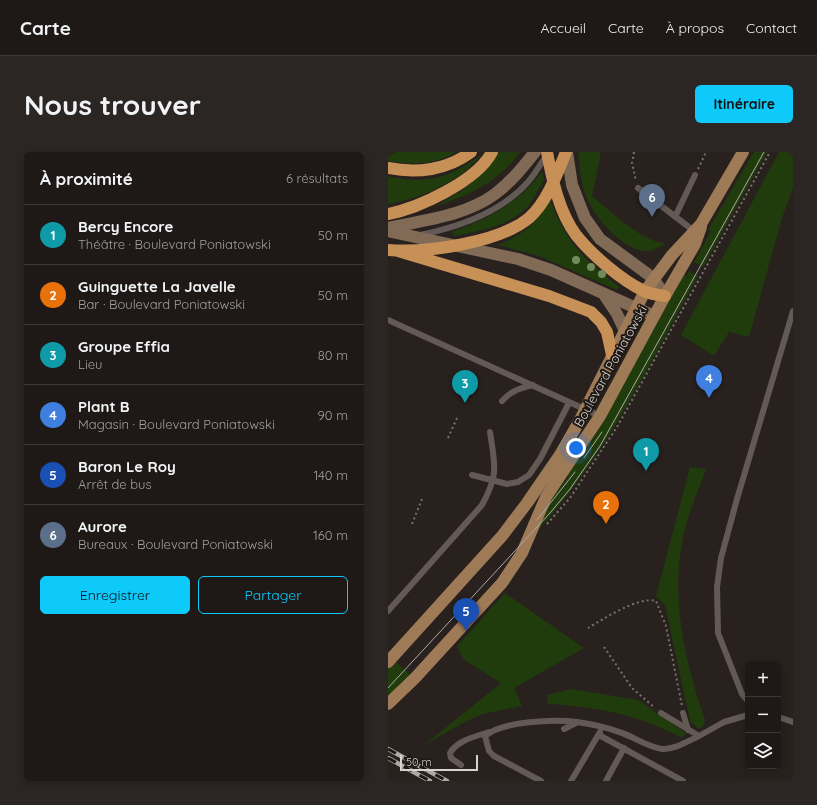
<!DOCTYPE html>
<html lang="fr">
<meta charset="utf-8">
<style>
body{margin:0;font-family:Quicksand,sans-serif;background:#2b2623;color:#f1f3f6}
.controls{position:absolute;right:12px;bottom:12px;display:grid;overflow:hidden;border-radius:6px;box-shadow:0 2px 10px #0003}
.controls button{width:36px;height:36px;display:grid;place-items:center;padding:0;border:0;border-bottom:1px solid #3c3835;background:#1e1916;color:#f1f3f6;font:20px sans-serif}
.scale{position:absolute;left:12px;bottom:10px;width:78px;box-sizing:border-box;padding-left:4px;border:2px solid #d8d3d0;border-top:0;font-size:11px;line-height:14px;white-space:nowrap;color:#d8d3d0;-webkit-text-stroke:3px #1e1814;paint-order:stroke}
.you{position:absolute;left:188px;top:296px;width:14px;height:14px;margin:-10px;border:3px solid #fff;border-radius:50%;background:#1a73e8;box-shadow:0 0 0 6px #1a73e833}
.badge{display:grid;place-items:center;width:26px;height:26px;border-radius:50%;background:#0ecafa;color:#fff;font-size:13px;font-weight:700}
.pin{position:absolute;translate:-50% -33px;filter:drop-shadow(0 1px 2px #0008)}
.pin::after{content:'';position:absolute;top:21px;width:14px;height:12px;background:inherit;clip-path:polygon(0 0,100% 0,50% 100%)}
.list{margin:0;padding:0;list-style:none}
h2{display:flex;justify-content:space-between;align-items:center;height:52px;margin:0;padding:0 16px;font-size:17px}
h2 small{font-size:13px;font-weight:400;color:#a1a0a1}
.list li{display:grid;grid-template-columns:26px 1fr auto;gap:12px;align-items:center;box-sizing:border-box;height:60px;padding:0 16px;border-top:1px solid #3c3835}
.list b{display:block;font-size:15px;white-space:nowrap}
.list p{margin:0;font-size:13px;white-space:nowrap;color:#a1a0a1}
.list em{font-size:13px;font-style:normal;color:#a1a0a1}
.actions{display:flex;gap:8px;padding:12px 16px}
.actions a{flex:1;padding:9px 0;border:1px solid #0ecafa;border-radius:6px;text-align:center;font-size:14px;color:#0ecafa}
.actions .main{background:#0ecafa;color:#111}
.icon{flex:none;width:22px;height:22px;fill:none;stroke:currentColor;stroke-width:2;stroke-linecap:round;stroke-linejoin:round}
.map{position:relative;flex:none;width:405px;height:629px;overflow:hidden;border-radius:6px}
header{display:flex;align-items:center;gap:24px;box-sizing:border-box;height:56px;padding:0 20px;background:#1e1916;border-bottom:1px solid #3c3835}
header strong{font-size:19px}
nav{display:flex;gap:22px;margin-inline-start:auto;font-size:14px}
.intro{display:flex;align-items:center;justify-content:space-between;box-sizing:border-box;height:96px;padding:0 24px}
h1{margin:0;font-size:28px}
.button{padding:10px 18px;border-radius:6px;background:#0ecafa;color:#111;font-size:14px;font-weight:700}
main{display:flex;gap:24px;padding:0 24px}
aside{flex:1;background:#1e1916;border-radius:6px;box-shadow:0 2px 10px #0003}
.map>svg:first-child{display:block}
.green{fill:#203c0d}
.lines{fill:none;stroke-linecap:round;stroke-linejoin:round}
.path{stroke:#78726f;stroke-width:2;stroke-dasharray:2 3;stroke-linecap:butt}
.lane{stroke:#635a56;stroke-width:6}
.secondary{stroke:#816a56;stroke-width:12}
.primary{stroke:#9f7a57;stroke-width:12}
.highway{stroke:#c79057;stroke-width:12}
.tram{stroke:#aea9a6;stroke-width:1}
.rail-casing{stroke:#aea9a6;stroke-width:4.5}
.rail{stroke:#1e1814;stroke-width:3;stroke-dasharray:9;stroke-linecap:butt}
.tree{fill:#708b5a}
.labels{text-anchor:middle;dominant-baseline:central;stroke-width:4;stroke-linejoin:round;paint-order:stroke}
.street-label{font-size:13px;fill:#d8d3d0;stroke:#1e1814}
</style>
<header>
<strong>Carte</strong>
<nav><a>Accueil</a><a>Carte</a><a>À propos</a><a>Contact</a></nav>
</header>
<div class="intro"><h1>Nous trouver</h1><a class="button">Itinéraire</a></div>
<main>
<aside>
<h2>À proximité<small>6 résultats</small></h2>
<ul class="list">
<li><span class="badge" style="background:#0f9aa8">1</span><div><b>Bercy Encore</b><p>Théâtre · Boulevard Poniatowski</p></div><em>50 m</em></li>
<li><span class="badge" style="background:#e8710a">2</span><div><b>Guinguette La Javelle</b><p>Bar · Boulevard Poniatowski</p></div><em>50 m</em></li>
<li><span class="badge" style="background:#0f9aa8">3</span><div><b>Groupe Effia</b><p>Lieu</p></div><em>80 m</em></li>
<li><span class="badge" style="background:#3f7fe0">4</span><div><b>Plant B</b><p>Magasin · Boulevard Poniatowski</p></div><em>90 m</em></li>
<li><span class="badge" style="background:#1a4fb4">5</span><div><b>Baron Le Roy</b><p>Arrêt de bus</p></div><em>140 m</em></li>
<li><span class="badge" style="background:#5c6f8a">6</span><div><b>Aurore</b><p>Bureaux · Boulevard Poniatowski</p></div><em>160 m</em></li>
</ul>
<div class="actions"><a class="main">Enregistrer</a><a>Partager</a></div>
</aside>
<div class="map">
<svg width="405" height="629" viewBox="0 0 405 629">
<rect width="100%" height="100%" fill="#28211e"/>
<!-- green -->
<path class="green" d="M 8,0 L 68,0 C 47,13 24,13 0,9 L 0,4 Z
M 111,0 L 132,0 C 111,30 80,44 46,55 C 77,37 90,30 111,0 Z
M 190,0 L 213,0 L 204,44 C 225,61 250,87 278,92 C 272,94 264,100 258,99 C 237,99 210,69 201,51 C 193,36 192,17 190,0 Z
M 366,0 L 379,0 L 315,115 L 306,110 L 323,79 L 320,78 Z
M 391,0 L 405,0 L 405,36 L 394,66 L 361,185 L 341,180 L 326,204 L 293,183 Z
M 95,2 C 87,9 79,19 69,25 C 48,39 24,48 0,52 L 0,24 C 19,30 47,29 65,20 C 75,15 85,8 95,2 Z
M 154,20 L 156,28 C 151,35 147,45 142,52 C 124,74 92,79 66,84 L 64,80 C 102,66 129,52 154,20 Z
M 162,48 C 180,93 194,105 231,135 L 229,138 L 151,104 L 110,93 C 136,82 148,72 162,48 Z
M 301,119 L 310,124 C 261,212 218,305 148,380 L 162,348 L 181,324 L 179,323 L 209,279 L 296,122 L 299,124 Z
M 302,315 L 318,317 C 312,335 304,352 299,369 C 280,435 295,505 317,567 L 316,573 L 311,577 L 302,569 L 277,453 L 268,444 Z
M 117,441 L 196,496 L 126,536 L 134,554 L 94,562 L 77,570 L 36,593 L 113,531 L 75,507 L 69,494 Z
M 7,509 L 23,523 L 0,546 L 0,516 Z
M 183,537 L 251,548 L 274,565 L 298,581 L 294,586 C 248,562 211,555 160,552 L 159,543 Z"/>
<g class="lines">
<!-- path -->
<path class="path" d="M 246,0 L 244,11 L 248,29
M 310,17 L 318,0
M 60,286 L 69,266
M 24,372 L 34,347
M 159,372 L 182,346 L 229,275 L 382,0
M 200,476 C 215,467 251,444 268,449 L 278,474 L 294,554
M 216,495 L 244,536 L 267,556"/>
<!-- lane -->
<path class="lane" d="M 250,36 L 306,79
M 287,65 L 307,23
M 32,83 C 71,75 112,61 139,31 C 147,23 152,12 159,3
M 0,168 L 212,264
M 114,249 C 123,239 132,236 145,233
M 84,323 L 119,332 L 130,330 L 141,323 L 152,307 L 181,251
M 0,459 L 94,353 C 111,322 107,314 102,280
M 360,549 L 354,542 L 330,481 L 329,435 L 333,406 L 349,347 L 405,159
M 273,561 L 311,584 L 336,570 L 360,563
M 295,561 L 300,578
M 390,565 L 405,570
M 176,577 L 188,571
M 211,583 L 295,629
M 73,613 L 63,606 L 62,601 C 70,588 86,585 101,580
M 153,629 L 106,604 L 101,599 L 97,584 C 114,569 167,567 189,570 C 203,572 218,575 231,580 C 245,584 259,595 274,597 C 286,598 300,589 311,584
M 183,629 L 212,580
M 218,629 L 236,596"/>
<!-- secondary -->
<path class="secondary" d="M 179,0 L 184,33 L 197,66 L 212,87 L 265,126 L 277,144
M 0,76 C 36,68 77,64 107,42 C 123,30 135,15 147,0
M 0,79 L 130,107 L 163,118 L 266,164
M 217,144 L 229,162 L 236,177"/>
<!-- primary -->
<path class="primary" d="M 0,510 L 114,384 L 139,351 L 172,303 L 192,268 L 257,139 L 284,103 L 313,72 L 355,0
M 0,552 L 27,526 L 114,431 L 134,401 L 158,345 L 212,264 L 277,144 L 307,92 L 313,75"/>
<!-- highway -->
<path class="highway" d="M 159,0 C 164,27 171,60 188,83 C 204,103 233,128 256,139 C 262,142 270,143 277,144
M 0,16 C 29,22 59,18 83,0
M 0,62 C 31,56 89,29 104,0
M 0,98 C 38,101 111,91 141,66 C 159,50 169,22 178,0
M 10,99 L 161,144 L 203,160 L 213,170 L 219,180 L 224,203"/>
<!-- tram -->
<path class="tram" d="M 196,306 L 214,280
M 149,368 L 187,320
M 0,536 L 162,361 L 182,337 L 212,294 L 376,0"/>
<!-- rail casing -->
<g class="rail-casing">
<path id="rail" d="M 0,597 L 59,629
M 0,606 L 42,629"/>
</g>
<!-- rail -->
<use href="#rail" class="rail"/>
</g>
<!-- trees -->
<g class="tree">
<circle cx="188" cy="108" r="4"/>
<circle cx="203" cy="115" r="4"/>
<circle cx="214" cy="122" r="4"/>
</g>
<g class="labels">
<!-- street labels -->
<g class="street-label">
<text transform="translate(222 214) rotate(-61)">Boulevard Poniatowski</text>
</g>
</g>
</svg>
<div class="controls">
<button>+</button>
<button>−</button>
<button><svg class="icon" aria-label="layers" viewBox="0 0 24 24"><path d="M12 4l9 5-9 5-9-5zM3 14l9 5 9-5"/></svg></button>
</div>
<div class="scale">50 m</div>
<div class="you"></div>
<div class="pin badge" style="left:258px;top:319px;background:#0f9aa8">1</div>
<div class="pin badge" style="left:218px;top:372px;background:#e8710a">2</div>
<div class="pin badge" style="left:77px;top:251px;background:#0f9aa8">3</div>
<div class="pin badge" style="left:321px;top:246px;background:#3f7fe0">4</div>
<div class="pin badge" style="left:78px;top:479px;background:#1a4fb4">5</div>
<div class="pin badge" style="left:264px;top:65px;background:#5c6f8a">6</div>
</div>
</main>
